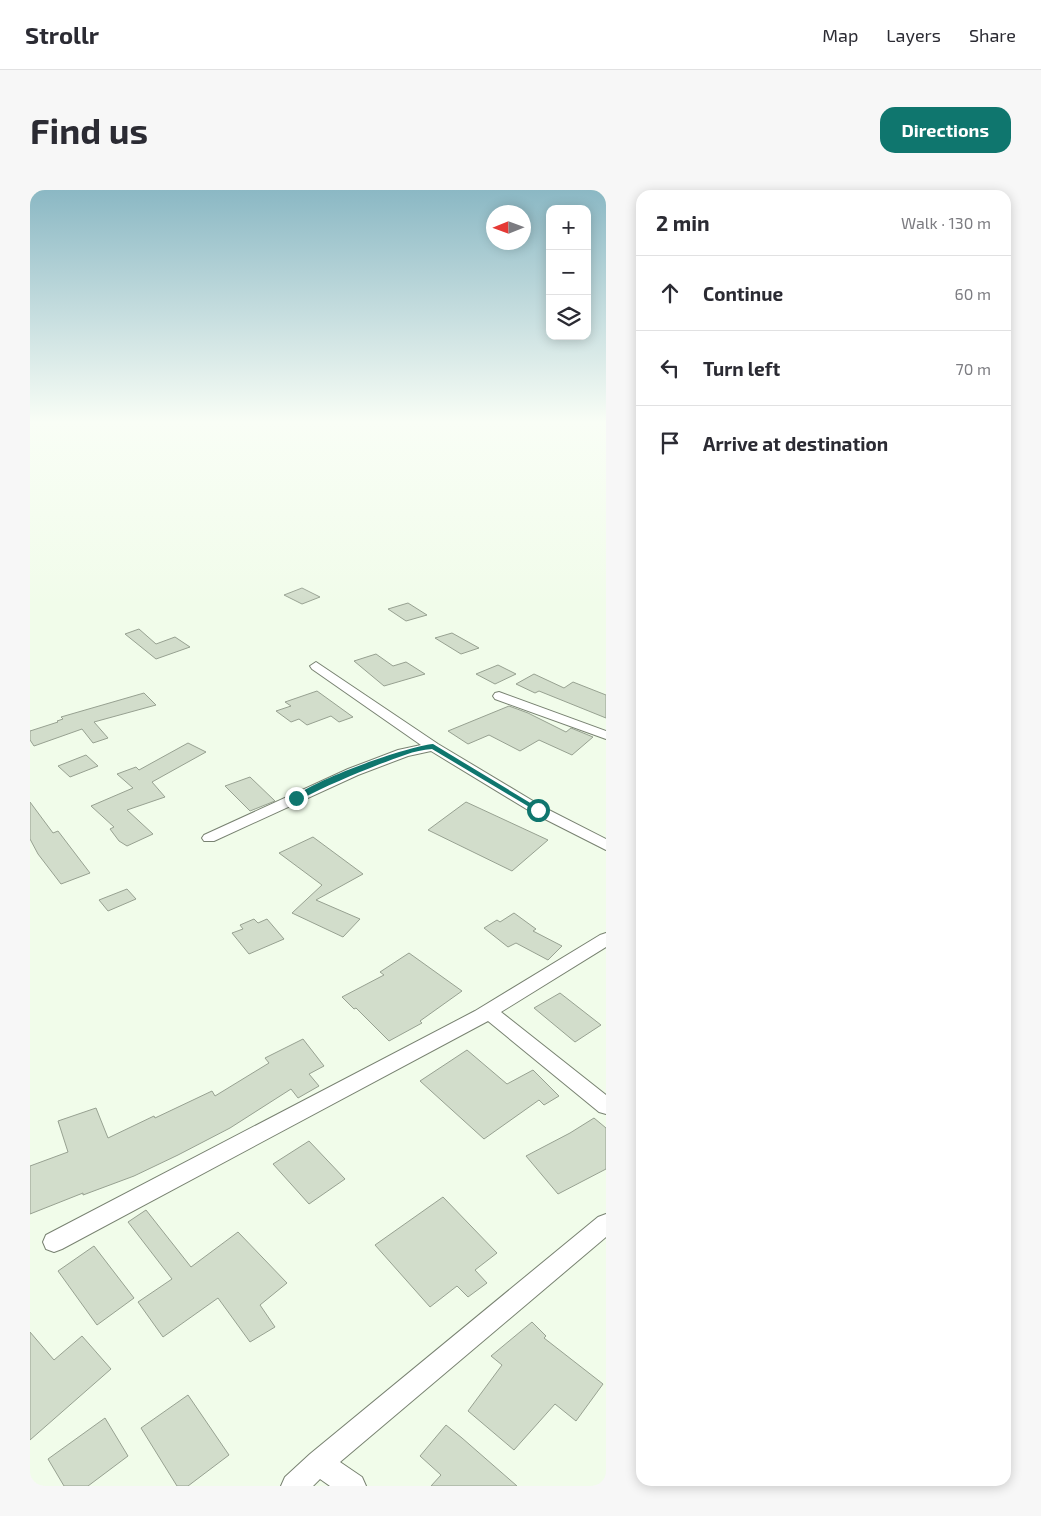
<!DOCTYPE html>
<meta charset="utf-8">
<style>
body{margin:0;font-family:"Exo 2",sans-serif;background:#f7f7f7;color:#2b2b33}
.controls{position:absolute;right:15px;top:15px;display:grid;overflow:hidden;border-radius:10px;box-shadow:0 2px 12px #0003}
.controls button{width:45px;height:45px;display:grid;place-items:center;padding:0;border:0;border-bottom:1px solid #e1e1e2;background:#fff;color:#2b2b33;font:25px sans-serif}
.compass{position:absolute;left:456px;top:15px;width:45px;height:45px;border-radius:50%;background:#fff;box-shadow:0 2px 12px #0003;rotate:269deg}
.stop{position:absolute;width:15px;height:15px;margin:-11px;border:4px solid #0f766e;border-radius:50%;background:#fff}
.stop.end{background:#0f766e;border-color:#fff;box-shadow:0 1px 5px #0008}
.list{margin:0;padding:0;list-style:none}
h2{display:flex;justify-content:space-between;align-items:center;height:65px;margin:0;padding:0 20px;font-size:21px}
h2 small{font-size:16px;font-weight:400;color:#7c7c81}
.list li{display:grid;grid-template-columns:32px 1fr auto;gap:15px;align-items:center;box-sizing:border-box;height:75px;padding:0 20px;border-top:1px solid #e1e1e2}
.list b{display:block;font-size:19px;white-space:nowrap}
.list em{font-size:16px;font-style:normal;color:#7c7c81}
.icon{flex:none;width:28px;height:28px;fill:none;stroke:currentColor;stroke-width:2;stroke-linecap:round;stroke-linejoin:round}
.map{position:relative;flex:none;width:576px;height:1296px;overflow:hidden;border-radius:15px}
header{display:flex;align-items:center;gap:30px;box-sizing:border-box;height:70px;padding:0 25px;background:#fff;border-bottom:1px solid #e1e1e2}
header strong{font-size:24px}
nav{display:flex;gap:28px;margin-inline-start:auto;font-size:18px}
.intro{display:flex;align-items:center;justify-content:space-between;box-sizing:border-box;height:120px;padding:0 30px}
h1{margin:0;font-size:35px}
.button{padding:12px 22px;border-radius:15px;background:#0f766e;color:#fff;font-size:18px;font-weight:700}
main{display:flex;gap:30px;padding:0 30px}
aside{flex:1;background:#fff;border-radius:15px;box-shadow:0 2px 12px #0003}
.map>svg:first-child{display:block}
.building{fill:#d2ddcb;stroke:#97a191}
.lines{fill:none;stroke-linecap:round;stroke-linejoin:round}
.street-casing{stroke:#788271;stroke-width:2}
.street{fill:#fff;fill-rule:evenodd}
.route{fill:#0f766e}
</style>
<header>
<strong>Strollr</strong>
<nav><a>Map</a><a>Layers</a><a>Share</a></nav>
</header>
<div class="intro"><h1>Find us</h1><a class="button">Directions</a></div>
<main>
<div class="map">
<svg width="576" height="1296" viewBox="0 0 576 1296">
<rect width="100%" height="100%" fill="#f1fcea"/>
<!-- building -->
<path class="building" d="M 272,398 L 290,407 L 272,414 L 254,405 Z
M 378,413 L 397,425 L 376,431 L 358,419 Z
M 109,439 L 126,454 L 145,447 L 160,457 L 126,469 L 95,444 Z
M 422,443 L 449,458 L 431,464 L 405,448 Z
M 346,464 L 363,476 L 376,472 L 395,484 L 354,496 L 324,471 Z
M 468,475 L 486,484 L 465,494 L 446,484 Z
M 504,484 L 534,498 L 543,492 L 576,505 L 576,528 L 509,501 L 505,503 L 486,494 Z
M 287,501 L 323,527 L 309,532 L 301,526 L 277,535 L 269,529 L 261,532 L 246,521 L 261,516 L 255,512 Z
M 114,503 L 126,515 L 64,532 L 78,548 L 63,553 L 52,539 L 4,556 L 0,550 L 0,541 L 28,532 L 27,531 L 33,529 L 31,527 Z
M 479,516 L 498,523 L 536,542 L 541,538 L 563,547 L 542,565 L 509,550 L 490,561 L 459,545 L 438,554 L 418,541 Z
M 158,553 L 176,562 L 122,592 L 135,607 L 97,620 L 123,644 L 97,656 L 89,651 L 80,639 L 84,637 L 61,616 L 103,598 L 87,584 L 106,577 L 109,580 Z
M 56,565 L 68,576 L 40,587 L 28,576 Z
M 220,587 L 245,611 L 220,621 L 195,596 Z
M 0,612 L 23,643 L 28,641 L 60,683 L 31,694 L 8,664 L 0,649 Z
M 436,612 L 518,650 L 482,681 L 398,640 Z
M 283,647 L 333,684 L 286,710 L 330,729 L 313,747 L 262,723 L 292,695 L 249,663 Z
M 97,699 L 106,709 L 78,721 L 69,710 Z
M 484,723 L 506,739 L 503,741 L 532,756 L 518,770 L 486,753 L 478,757 L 454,738 L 467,730 L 470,732 Z
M 224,729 L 228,733 L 237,729 L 254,749 L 219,764 L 202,743 L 213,739 L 210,735 Z
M 379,763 L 432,801 L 390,831 L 392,833 L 359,851 L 326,818 L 324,819 L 312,807 L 354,785 L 350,782 Z
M 530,803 L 571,835 L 545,852 L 504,818 Z
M 273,849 L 294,876 L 279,884 L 289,896 L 268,908 L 261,899 L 200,938 L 148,965 L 104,986 L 53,1005 L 53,1003 L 0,1024 L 0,976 L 38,962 L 28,931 L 66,918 L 78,948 L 124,926 L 125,928 L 182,901 L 185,906 L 239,873 L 235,868 Z
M 437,860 L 477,894 L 503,880 L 529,906 L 514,915 L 509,910 L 454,949 L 390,891 Z
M 564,928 L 576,938 L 576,979 L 528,1004 L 496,966 L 540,943 Z
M 279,951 L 315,989 L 279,1014 L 243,974 Z
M 413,1007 L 467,1063 L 445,1080 L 457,1093 L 438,1107 L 427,1096 L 400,1117 L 345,1055 Z
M 116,1020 L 161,1077 L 208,1042 L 257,1093 L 230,1115 L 245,1137 L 220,1152 L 188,1108 L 133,1147 L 108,1112 L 142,1089 L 98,1032 Z
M 64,1056 L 104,1108 L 67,1135 L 28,1081 Z
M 502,1132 L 516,1146 L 514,1148 L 573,1194 L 546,1231 L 525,1214 L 484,1260 L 438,1221 L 472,1175 L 461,1166 Z
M 0,1142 L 24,1170 L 52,1146 L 81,1179 L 0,1250 Z
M 158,1205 L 199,1265 L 158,1296 L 147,1296 L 111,1238 Z
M 75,1228 L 98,1266 L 58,1296 L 34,1296 L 18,1269 Z
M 416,1235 L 432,1248 L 487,1296 L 401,1296 L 411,1285 L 390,1266 Z"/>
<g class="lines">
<!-- street casing -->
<g class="street-casing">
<path id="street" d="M 286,472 L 408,554 L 513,617 L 576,649 L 576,660 L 503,623 L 401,561 L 378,566 L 328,585 L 184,651 L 174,651 L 172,648 L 174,645 L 318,579 L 368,560 L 391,555 L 282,479 L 280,476 Z
M 469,502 L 576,541 L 576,549 L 465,509 L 463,506 L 465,503 Z
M 576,743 L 576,757 L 471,822 L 576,905 L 576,924 L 569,922 L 458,831 L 32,1059 L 24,1062 L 16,1059 L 13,1052 L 16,1045 L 445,821 L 570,745 Z
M 576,1024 L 576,1047 L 310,1272 L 332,1287 L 336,1296 L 300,1296 L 290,1289 L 283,1296 L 251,1296 L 255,1287 L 280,1264 L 568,1027 Z"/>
</g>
<!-- street -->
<use href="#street" class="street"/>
</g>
<!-- sky -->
<linearGradient id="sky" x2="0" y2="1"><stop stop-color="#8bb8c4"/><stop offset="0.56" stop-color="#f9fef6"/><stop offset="1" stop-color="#f9fef6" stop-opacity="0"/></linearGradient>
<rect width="576" height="415" fill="url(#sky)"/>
<!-- route -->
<path class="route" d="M 403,554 L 512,620 L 506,621 L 402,559 C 384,560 367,568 350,574 C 322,585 296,596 269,610 L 263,608 C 283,590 375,557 403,554 Z"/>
</svg>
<div class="controls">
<button>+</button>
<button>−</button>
<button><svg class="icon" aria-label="layers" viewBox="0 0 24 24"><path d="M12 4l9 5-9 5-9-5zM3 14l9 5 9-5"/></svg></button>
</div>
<svg class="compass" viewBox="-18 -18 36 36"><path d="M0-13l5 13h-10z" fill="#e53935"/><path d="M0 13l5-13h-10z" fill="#7c7c81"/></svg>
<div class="stop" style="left:508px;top:620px"></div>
<div class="stop end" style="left:266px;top:608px"></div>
</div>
<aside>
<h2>2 min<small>Walk · 130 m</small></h2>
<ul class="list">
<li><svg class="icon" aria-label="ahead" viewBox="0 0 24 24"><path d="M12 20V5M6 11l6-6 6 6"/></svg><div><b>Continue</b></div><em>60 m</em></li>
<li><svg class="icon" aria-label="left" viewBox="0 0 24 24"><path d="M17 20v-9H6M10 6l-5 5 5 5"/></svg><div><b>Turn left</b></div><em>70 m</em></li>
<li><svg class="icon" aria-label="arrive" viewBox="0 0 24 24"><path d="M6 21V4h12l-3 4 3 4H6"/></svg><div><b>Arrive at destination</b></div></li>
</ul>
</aside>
</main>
